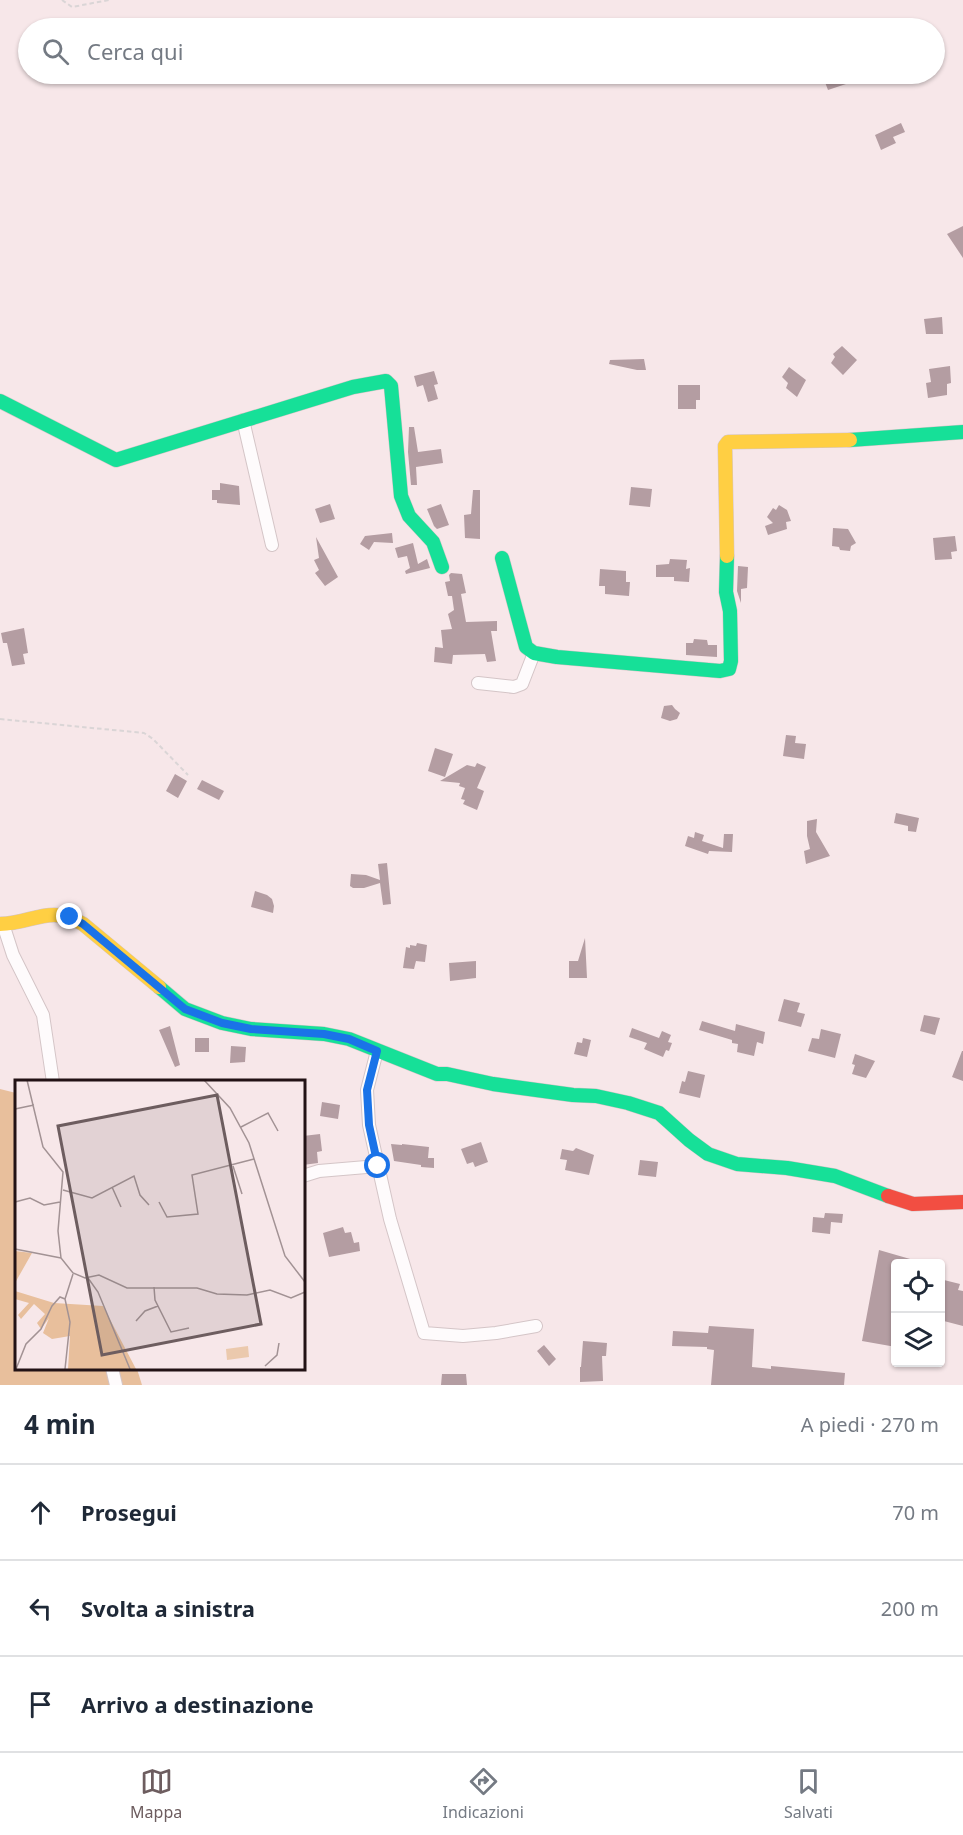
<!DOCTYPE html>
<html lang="it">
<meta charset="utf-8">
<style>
body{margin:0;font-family:"Noto Sans",sans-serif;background:#f2f2f3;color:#1f2937}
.controls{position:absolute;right:18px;bottom:18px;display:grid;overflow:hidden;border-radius:6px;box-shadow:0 2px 4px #0004}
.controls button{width:54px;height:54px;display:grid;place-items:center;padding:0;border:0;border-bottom:2px solid #e0e1e3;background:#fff;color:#1f2937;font:30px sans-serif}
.stop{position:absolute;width:18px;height:18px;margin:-14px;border:4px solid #1a73e8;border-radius:50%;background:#fff}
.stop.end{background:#1a73e8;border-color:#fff;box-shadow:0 2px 6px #0008}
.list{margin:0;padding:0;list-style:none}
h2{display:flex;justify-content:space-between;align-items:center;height:78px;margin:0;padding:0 24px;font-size:26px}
h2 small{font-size:20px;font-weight:400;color:#747a83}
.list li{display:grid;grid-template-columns:39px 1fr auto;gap:18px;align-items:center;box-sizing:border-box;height:96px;padding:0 24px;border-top:2px solid #e0e1e3}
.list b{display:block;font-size:22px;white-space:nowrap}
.list em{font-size:20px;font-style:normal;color:#747a83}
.icon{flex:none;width:33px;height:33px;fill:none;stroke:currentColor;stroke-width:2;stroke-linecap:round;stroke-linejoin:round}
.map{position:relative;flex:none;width:963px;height:1385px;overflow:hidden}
.search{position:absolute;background:#fff;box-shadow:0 2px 4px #0004;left:18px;right:18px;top:18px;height:66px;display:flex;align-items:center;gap:15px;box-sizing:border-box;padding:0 21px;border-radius:33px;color:#747a83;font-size:22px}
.sheet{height:366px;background:#fff}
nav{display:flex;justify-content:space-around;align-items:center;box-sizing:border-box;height:84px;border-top:2px solid #e0e1e3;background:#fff;font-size:16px;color:#747a83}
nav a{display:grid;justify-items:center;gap:3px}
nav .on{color:#6d5d5f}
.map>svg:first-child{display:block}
.forest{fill:#e8bf9c}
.building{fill:#b49da2}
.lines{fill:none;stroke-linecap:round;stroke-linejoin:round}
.street-casing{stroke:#d4c5c7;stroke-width:14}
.fast-casing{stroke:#d4c5c7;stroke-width:15}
.slow-casing{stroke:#d4c5c7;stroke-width:15}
.jam-casing{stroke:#d4c5c7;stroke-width:15}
.path{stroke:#dad5d6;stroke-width:2;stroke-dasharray:4.5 3;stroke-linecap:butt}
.street{stroke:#fefbfc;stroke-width:12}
.fast{stroke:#16e098;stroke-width:14}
.slow{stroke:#ffcf43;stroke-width:14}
.jam{stroke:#f24e42;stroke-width:14}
.route{stroke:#1a73e8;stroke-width:8}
.inset-road{fill:none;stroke:#a29294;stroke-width:1.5}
.view{fill:#6d5d5f;fill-opacity:0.15;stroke:#6d5d5f;stroke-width:3}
.inset-edge{fill:none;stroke:#221215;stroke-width:3}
</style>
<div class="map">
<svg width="963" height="1385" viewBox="0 0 963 1385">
<rect width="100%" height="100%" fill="#f7e7e9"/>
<!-- forest -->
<path class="forest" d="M 0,1089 L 16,1093 L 16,1368 L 137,1369 L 142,1385 L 0,1385 Z"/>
<!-- building -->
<path class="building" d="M 833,74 L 846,74 L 849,83 L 828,90 L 823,77 Z
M 901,123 L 905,132 L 893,137 L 896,143 L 881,150 L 875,135 Z
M 963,226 L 963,258 L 947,234 Z
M 942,317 L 943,334 L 926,334 L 924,319 Z
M 842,346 L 857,360 L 843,375 L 831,363 L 835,357 L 833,354 Z
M 644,359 L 646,370 L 637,370 L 609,364 L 610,360 Z
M 950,366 L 951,383 L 947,384 L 947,395 L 928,398 L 926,383 L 931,382 L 929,369 Z
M 789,367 L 806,380 L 797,397 L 786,388 L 788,383 L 782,377 Z
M 434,371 L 438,384 L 434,385 L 438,399 L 428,402 L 423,385 L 417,387 L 414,376 Z
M 678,385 L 700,385 L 700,400 L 696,400 L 696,409 L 678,409 Z
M 409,427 L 414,427 L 418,452 L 441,449 L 443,463 L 416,467 L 417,485 L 411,485 L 408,452 Z
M 220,483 L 239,486 L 240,505 L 217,503 L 217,500 L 212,500 L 212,490 L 220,490 Z
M 631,487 L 652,489 L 650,507 L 629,505 Z
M 473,490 L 480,490 L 480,539 L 465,538 L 464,515 L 471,514 Z
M 330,504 L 335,519 L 320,523 L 315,509 Z
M 441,504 L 449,525 L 437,529 L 434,526 L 427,509 Z
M 779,505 L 787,510 L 791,521 L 786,522 L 787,529 L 768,535 L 765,526 L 773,523 L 767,517 L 773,508 L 776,510 Z
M 833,528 L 848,529 L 856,543 L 851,546 L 850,551 L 840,550 L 839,547 L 832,546 Z
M 392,533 L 393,543 L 374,542 L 369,550 L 360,544 L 365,536 Z
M 955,536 L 957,551 L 951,552 L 952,559 L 935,560 L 933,538 Z
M 316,537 L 338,577 L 325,586 L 315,573 L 319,570 L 314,560 L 319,558 Z
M 413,543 L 418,564 L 427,559 L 430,568 L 406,574 L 405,571 L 410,568 L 407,556 L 398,558 L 395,548 Z
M 670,559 L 687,560 L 686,569 L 690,568 L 689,582 L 674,581 L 674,577 L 656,577 L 656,565 L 669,564 Z
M 738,566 L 748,567 L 747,588 L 741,589 L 741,603 L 737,591 Z
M 600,569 L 626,571 L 626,582 L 630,582 L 629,596 L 605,594 L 605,586 L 599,586 Z
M 451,573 L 462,574 L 466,593 L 461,594 L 466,622 L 497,621 L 497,631 L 491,631 L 496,661 L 487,662 L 485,654 L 453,655 L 452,664 L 434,662 L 435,647 L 443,648 L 441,630 L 452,629 L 448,614 L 454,610 L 452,596 L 448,596 L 445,582 L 450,581 L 449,575 Z
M 24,628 L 28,653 L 23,654 L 25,664 L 12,666 L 7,643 L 3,643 L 1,633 Z
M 694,639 L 707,640 L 708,645 L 717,645 L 717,657 L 686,655 L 686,643 L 693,643 Z
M 672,705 L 675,709 L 680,713 L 677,719 L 670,721 L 661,718 L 664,706 Z
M 786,735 L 796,736 L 795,743 L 806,744 L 804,759 L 783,756 Z
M 435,748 L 453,754 L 445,777 L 428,771 Z
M 477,763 L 486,767 L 477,788 L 484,791 L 477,810 L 463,804 L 465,800 L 461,799 L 465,788 L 459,786 L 460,783 L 440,781 L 467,765 L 475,767 Z
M 175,774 L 187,781 L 178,798 L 166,791 Z
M 202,780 L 224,791 L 219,800 L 197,789 Z
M 896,813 L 919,818 L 916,832 L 908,831 L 908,826 L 894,823 Z
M 817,819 L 816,832 L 830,856 L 806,864 L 804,851 L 810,849 L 807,836 L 807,821 Z
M 695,832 L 704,835 L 702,841 L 723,848 L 724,834 L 733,834 L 732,852 L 709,851 L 708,854 L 685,846 L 688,836 L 694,838 Z
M 387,863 L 391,904 L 383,905 L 380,883 L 364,888 L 353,888 L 350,886 L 351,874 L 366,875 L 380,880 L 378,864 Z
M 255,891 L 267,895 L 272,899 L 274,906 L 273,913 L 251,907 Z
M 585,938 L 587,978 L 569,978 L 569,961 L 578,961 Z
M 417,943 L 427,945 L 425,962 L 416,961 L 414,969 L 403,968 L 406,947 L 410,948 L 410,945 L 416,946 Z
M 476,961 L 476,978 L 450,981 L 449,963 Z
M 784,999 L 800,1003 L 797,1012 L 805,1014 L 801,1027 L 778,1021 Z
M 924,1015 L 940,1018 L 935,1035 L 920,1031 Z
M 702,1021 L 735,1031 L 736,1024 L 765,1032 L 763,1044 L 757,1042 L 754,1056 L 737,1052 L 738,1044 L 732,1043 L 732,1040 L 699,1030 Z
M 170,1026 L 180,1065 L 175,1067 L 159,1030 Z
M 632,1028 L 659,1038 L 662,1031 L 671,1035 L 668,1042 L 672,1043 L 669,1051 L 666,1050 L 663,1057 L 644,1049 L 647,1043 L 629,1037 Z
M 821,1029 L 841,1034 L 835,1058 L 808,1051 L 812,1038 L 819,1039 Z
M 195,1038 L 209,1038 L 209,1052 L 195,1052 Z
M 583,1038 L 591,1040 L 587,1057 L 574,1054 L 577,1042 L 582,1043 Z
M 231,1046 L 246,1047 L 245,1062 L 230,1063 Z
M 962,1051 L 963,1051 L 963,1081 L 952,1077 Z
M 855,1054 L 875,1061 L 866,1078 L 852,1074 L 855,1065 L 852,1064 Z
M 688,1071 L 705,1075 L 700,1098 L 679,1093 L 682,1081 L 685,1082 Z
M 322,1102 L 340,1105 L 338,1119 L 320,1116 Z
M 320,1134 L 322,1151 L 317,1152 L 318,1163 L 303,1165 L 303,1136 Z
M 481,1142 L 488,1162 L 475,1167 L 473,1162 L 467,1164 L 461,1149 Z
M 391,1144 L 402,1145 L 402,1144 L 429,1147 L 428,1158 L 434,1158 L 434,1168 L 421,1167 L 421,1165 L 394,1161 Z
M 576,1148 L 594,1155 L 589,1175 L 565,1170 L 567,1160 L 560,1159 L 562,1149 L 573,1151 Z
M 640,1160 L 658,1162 L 656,1177 L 638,1175 Z
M 825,1213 L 843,1214 L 842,1223 L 831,1222 L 830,1234 L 812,1232 L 813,1217 L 824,1218 Z
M 343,1227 L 345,1233 L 351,1232 L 354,1243 L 359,1242 L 360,1251 L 329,1257 L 323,1233 Z
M 879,1250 L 917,1261 L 917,1263 L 896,1263 L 896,1347 L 862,1341 Z
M 940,1279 L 960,1284 L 958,1290 L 963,1291 L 963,1326 L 940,1320 Z
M 709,1326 L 754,1329 L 752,1367 L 771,1369 L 771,1366 L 845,1373 L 844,1385 L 711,1385 L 714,1350 L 707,1349 L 707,1347 L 672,1346 L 673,1331 L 708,1333 Z
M 583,1341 L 607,1343 L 606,1356 L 602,1356 L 603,1381 L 580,1382 L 580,1367 L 581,1367 Z
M 544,1345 L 556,1359 L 549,1366 L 537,1351 Z
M 442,1374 L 466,1374 L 467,1385 L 441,1385 Z"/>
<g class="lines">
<!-- street casing -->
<g class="street-casing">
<path id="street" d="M 243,420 L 272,545
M 478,683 L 514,687 L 522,684 L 534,653
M 3,924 L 13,955 L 43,1015 L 53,1082
M 377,1051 L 367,1090 L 369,1125 L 390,1219 L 424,1333 L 463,1336 L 496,1333 L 536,1326
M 303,1176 L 319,1171 L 378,1166
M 112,1368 L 116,1385"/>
</g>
<!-- fast casing -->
<g class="fast-casing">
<path id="fast" d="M 0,401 L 116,460 L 353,387 L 386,381 L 391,386 L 401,496 L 409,516 L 433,542 L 442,567
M 850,440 L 963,432
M 502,558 L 526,647 L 534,653 L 557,657 L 720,671 L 729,669 L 731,661 L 730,611 L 726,592 L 727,556
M 159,987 L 185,1009 L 222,1023 L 251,1029 L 324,1034 L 349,1039 L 437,1074 L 447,1074 L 493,1084 L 573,1095 L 596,1096 L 628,1103 L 659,1113 L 689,1140 L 708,1154 L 737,1164 L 787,1168 L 835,1176 L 888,1196"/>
</g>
<!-- slow casing -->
<g class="slow-casing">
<path id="slow" d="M 727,556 L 725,446 L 728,442 L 850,440
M 0,924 C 34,923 49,904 83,924 L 159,987"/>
</g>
<!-- jam casing -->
<g class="jam-casing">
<path id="jam" d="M 888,1196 L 913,1204 L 963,1202"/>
</g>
<!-- path -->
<path class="path" d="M 62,0 L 72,7 L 109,0
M 0,719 L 144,733 L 153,739 L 188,775"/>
<!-- street -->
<use href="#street" class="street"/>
<!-- fast -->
<use href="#fast" class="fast"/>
<!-- slow -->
<use href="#slow" class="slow"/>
<!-- jam -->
<use href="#jam" class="jam"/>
</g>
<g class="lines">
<!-- route -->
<path class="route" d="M 70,917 L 83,924 L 185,1009 L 222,1023 L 251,1029 L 324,1034 L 349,1039 L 377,1051 L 367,1090 L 369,1125 L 378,1166"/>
</g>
<!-- overview -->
<g transform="translate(15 1080)">
<rect width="290" height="290" fill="#f7e7e9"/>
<path d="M 233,266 L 234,277 L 212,280 L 211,269 Z" fill="#ebc9ad"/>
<path d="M 0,171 L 17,173 L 0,203 ZM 0,211 L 39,223 L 88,226 L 121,289 L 53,289 L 55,256 L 37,259 L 28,253 L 34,238 L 26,249 L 22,243 L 30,234 L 19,224 L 6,239 L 3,235 L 14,223 L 0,219 Z" fill="#e8bf9c"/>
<path class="inset-road" d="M 12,0 L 28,67 L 48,92 L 43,151 L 46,178 L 58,193 L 70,198 L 84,195 L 112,208 L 182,208 L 202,214 L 232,215 L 255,210 L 276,218 L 290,212M 189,0 L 215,28 L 234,63 L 270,176 L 290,202M 0,29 L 19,25M 226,47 L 253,33 L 263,51M 218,86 L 227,114M 97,107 L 106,127M 48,110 L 77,118 L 119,96 L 125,115 L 134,125M 0,122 L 15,118 L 29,125 L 45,122M 144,122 L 152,137 L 183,134 L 177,95 L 239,79M 0,169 L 46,178M 73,198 L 83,212 L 115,289M 139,207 L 140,220 L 156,252 L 174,248M 121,241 L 130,231 L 143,226M 250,286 L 262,275 L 264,263M 1,289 L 11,264 L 26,249 L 37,226 L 45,217 L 50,219M 50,289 L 55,242 L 50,219 L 58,194"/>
<path class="view" d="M 202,15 L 246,244 L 87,275 L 43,46 Z"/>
<rect width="290" height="290" class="inset-edge"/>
</g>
</svg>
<div class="controls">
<button><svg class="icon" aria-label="locate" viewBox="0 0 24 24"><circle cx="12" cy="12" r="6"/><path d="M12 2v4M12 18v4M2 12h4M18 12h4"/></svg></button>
<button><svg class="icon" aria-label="layers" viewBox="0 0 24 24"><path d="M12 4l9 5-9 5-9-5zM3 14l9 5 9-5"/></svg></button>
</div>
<div class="stop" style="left:378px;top:1166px"></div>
<div class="stop end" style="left:70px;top:917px"></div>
<div class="search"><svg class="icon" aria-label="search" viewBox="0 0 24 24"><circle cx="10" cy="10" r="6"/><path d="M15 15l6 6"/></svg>Cerca qui</div>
</div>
<section class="sheet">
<h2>4 min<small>A piedi · 270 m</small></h2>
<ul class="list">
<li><svg class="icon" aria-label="ahead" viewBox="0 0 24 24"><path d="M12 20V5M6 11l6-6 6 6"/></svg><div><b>Prosegui</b></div><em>70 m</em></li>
<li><svg class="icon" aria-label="left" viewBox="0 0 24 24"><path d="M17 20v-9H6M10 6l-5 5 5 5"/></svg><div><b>Svolta a sinistra</b></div><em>200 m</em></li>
<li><svg class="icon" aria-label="arrive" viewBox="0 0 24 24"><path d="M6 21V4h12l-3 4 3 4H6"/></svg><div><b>Arrivo a destinazione</b></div></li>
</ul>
</section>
<nav>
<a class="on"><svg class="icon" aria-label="map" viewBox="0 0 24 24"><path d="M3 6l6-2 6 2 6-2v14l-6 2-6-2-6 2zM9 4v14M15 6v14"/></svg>Mappa</a>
<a><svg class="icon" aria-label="directions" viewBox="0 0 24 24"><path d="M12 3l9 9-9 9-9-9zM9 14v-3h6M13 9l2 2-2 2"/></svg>Indicazioni</a>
<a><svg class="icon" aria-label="saved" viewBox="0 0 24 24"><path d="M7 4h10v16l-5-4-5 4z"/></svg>Salvati</a>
</nav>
